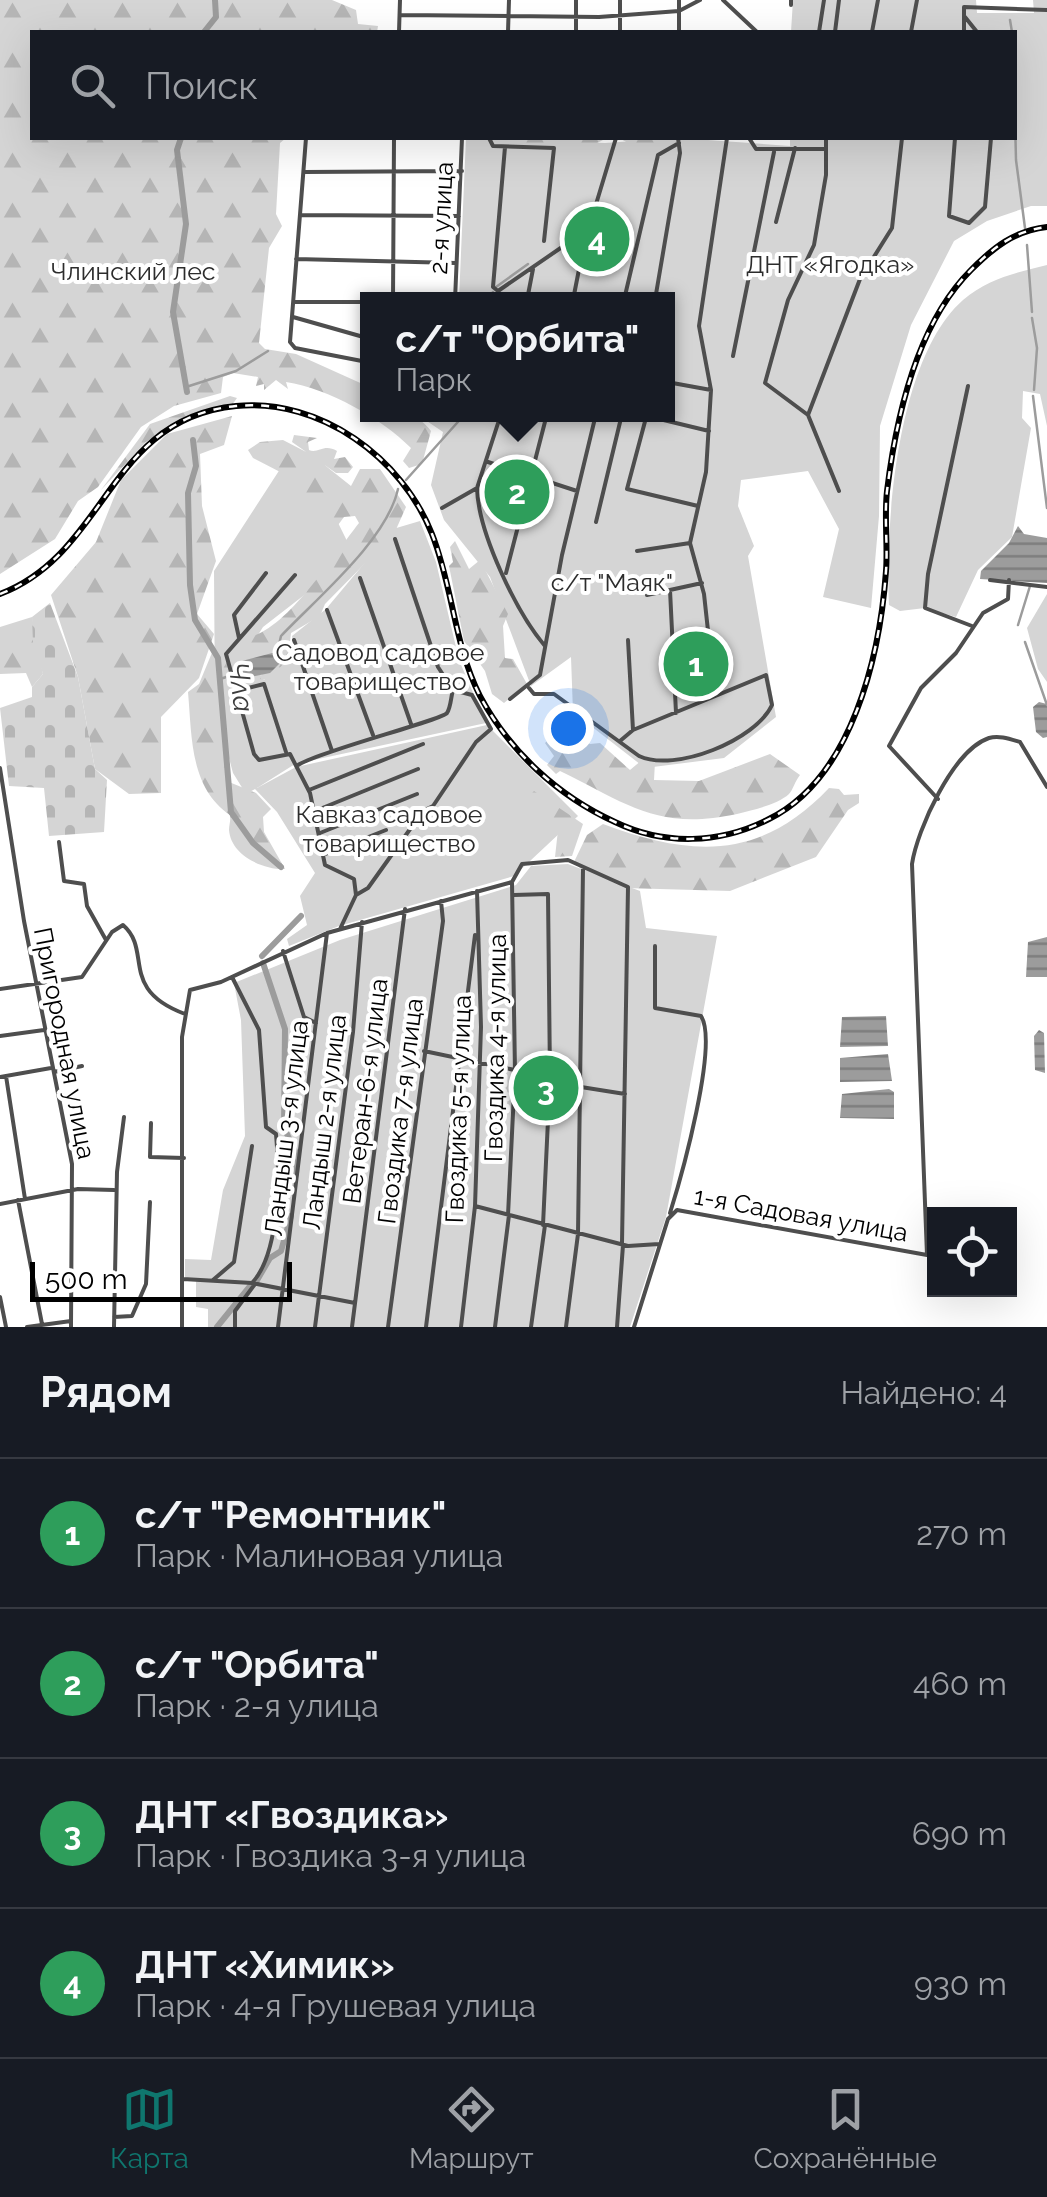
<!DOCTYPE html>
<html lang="ru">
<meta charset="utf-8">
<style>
body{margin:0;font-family:Raleway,sans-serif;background:#242831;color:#f1f3f6}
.controls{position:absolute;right:30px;bottom:30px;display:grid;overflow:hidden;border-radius:0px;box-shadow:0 10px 40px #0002}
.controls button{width:90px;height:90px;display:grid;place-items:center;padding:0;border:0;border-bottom:2px solid #363941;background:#171b24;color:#f1f3f6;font:50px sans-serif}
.scale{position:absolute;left:30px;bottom:25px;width:262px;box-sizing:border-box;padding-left:10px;border:5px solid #000;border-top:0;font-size:28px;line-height:35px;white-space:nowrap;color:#000;-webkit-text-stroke:8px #fff;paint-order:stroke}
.you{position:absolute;left:568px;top:728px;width:35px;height:35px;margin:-25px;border:8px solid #fff;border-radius:50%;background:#1a73e8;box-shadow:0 0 0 15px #1a73e833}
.badge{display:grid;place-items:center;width:65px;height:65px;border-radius:50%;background:#0f766e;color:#fff;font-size:32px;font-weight:700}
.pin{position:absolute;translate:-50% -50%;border:5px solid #fff;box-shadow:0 2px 10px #0006}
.popup{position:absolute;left:360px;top:292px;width:315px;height:130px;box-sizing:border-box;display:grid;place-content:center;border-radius:0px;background:#171b24;filter:drop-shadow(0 2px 8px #0005);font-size:32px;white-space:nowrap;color:#9ea1a6}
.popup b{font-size:38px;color:#f1f3f6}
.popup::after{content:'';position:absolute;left:50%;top:100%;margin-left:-20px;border:20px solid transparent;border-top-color:#171b24}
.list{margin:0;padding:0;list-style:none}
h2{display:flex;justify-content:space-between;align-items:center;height:130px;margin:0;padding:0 40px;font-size:42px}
h2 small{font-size:32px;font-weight:400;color:#9ea1a6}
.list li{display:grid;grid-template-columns:65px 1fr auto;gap:30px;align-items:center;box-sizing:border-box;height:150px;padding:0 40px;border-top:2px solid #363941}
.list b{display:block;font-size:38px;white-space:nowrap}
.list p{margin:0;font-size:32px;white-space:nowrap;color:#9ea1a6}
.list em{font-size:32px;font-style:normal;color:#9ea1a6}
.icon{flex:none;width:55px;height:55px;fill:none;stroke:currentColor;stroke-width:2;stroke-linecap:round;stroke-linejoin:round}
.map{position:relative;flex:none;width:1047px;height:1327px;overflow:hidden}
.search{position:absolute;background:#171b24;box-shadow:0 10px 40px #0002;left:30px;right:30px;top:30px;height:110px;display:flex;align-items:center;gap:25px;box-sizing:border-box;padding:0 35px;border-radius:0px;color:#9ea1a6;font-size:38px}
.sheet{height:730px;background:#171b24}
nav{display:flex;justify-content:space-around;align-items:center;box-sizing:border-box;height:140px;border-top:2px solid #363941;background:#171b24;font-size:28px;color:#9ea1a6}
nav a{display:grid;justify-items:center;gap:5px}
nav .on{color:#0f766e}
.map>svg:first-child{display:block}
.green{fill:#d5d5d5}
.forest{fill:url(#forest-firs)}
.cemetery{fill:url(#cemetery-stones)}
.water{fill:url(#water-rules)}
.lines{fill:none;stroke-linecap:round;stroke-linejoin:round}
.stream{stroke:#9c9c9c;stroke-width:2.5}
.river{stroke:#9c9c9c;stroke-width:6}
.street{stroke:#4e4e4e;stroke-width:4}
.rail-casing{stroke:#000;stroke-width:6}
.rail{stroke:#fff;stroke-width:2.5;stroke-dasharray:8;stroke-linecap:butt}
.labels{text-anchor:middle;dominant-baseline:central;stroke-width:8;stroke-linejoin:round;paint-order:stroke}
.street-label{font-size:25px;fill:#000;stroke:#fff}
.park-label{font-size:25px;fill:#2c2c2c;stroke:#fff}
.water-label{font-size:28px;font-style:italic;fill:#3d3d3d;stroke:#fff}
</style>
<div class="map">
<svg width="1047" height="1327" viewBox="0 0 1047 1327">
<defs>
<pattern id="forest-firs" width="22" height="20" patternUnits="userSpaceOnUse" patternTransform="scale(2.5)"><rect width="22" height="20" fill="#d5d5d5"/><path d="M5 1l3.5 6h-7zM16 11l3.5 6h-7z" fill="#b5b5b5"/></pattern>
<pattern id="cemetery-stones" width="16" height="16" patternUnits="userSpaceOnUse" patternTransform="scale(2.5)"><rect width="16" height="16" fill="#d5d5d5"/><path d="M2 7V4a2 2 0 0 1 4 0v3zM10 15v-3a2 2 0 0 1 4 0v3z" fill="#b5b5b5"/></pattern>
<pattern id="water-rules" width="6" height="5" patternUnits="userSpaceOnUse" patternTransform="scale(2.5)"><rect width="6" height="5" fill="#9c9c9c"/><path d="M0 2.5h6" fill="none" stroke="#7d7d7d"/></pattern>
</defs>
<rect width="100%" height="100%" fill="#fff"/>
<!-- green -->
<path class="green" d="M 793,0 L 976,0 L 977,13 L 1034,13 L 1033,0 L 1047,0 L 1047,206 L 1031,206 L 987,221 L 954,241 L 911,325 L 880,426 L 879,516 L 871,608 L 823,597 L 839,529 L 808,471 L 741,480 L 738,506 L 754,546 L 748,556 L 776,717 L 724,758 L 645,768 L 573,712 L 571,657 L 531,686 L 490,577 L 444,520 L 431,485 L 443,432 L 418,415 L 667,414 L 667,300 L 459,299 L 466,138 L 605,143 L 680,138 L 790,146 L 790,138 L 1014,138 L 1014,32 L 791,32 Z
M 1047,265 L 1047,426 L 1040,394 L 1023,391 L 1022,418 L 1031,428 L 1012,537 L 978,570 L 956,617 L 925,608 L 900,611 L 889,605 C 885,523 897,358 963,300 C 989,278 1015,273 1047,265 Z
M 284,463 L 315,476 L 348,543 L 312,589 L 263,627 L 249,649 L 251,661 L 264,680 L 295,653 L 292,636 L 326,609 L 393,529 L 420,521 L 436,562 L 459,660 L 486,723 L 295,764 L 257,788 L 296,767 L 487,725 L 578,816 L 514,876 L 339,926 L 289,946 L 287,939 L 307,925 L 300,896 L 315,873 L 277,812 L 255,789 L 246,794 L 233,773 L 215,706 L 214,571 Z
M 1047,594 L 1047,682 L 1038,669 L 1027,628 Z
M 568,864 L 640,891 L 646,928 L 717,936 L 666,1217 L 630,1327 L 208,1327 L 208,1309 L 196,1307 L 196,1278 L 185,1278 L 185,1259 L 211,1260 L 223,1190 L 245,1136 L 241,1020 L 234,983 L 340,940 L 516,885 L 531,866 Z"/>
<!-- forest -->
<path class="forest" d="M 0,0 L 332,0 L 356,10 L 358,24 L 378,26 L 377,32 L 32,32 L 32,138 L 286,138 L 280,143 L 276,214 L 282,226 L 269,248 L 259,343 L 265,349 L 296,354 L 367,386 L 367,414 C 393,414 415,409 431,431 L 422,464 L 409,468 L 403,461 L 411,448 C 381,418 329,389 286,382 L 288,389 L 276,380 L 264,390 L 264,384 L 256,386 L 258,377 L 233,373 L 223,377 L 221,393 L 174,406 L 141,427 L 98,487 L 78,501 L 55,539 L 0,574 Z
M 512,138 L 606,138 C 583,155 541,145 512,143 Z
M 619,138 L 672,138 L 669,146 L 639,149 Z
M 230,396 L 237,398 L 232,405 L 174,423 L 146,442 L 101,490 L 150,424 Z
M 232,416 L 224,445 L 200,454 L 202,506 L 216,561 L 197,614 L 214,634 L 199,678 L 161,717 L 161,793 L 129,794 L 95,769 L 78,677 L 51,595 L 96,542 L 121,480 L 167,434 Z
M 294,435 L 317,438 L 308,442 L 309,450 C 318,454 324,443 337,451 L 334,459 L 345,457 L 353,467 L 348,473 L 336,473 L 292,442 Z
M 283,440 L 312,455 L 351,486 L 360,469 L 380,469 L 406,507 L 394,534 L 325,604 L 320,616 L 291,633 L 288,659 L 268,680 L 260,679 L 267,657 L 238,664 L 246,638 C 287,631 334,554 359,523 L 355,516 L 344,517 L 335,529 L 286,475 L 253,458 L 248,450 L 260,442 Z
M 455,541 L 469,569 L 480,560 L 508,614 L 503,626 L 505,658 L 513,659 L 527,684 L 504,703 L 492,694 L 485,671 L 464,641 L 449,566 L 453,562 L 450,547 Z
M 32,617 L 43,674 L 32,687 L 26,673 L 0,674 L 0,627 Z
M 216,643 L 226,654 L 231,688 L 238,693 L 224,708 L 229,782 L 256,793 L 271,809 L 263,817 L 264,832 L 285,869 C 264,870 231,856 229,830 C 229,825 231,820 230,815 C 190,788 192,738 188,692 L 199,684 Z
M 574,731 L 590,744 L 600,743 L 630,770 L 642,760 L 655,762 L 654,780 L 699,781 L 770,754 L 800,775 C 795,781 793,790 789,794 C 777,805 752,810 737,814 C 657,831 628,804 560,771 L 556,774 L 547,765 L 554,756 L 545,743 L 557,732 Z
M 829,788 L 839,789 L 844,795 L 859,794 L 859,803 L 848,810 L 816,857 L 730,891 L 625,888 L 584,872 L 574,862 L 587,835 L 603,824 C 691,857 760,861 829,788 Z
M 534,791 L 583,824 L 572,856 L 555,857 L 558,830 L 549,822 L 539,830 L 533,822 L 533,810 L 523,803 Z"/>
<!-- cemetery -->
<path class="cemetery" d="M 50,603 L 78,677 L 95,769 L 107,780 L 104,832 L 49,836 L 44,788 L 9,786 L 0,708 L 32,697 L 32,687 L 43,674 L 33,643 L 32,617 Z"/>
<!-- water -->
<path class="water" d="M 1018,526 L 1024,534 L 1047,538 L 1047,583 L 980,579 L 981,571 L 1009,543 Z
M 280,651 L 280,663 L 270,673 L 245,678 L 242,661 Z
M 1039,702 L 1047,704 L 1047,737 L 1043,738 L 1036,732 L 1033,707 Z
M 1047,937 L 1047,977 L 1026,977 L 1028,942 Z
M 886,1016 L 888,1046 L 840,1047 L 842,1017 Z
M 1039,1030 L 1044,1033 L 1045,1073 L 1035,1070 L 1034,1036 Z
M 888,1054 L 892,1081 L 840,1082 L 840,1058 Z
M 889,1089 L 894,1092 L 894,1119 L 840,1118 L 842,1094 Z"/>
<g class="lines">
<!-- stream -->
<path class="stream" d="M 1010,20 L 1012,32
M 1014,36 L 1014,51
M 1014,77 L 1016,160 L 1025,228
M 1027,245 L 1032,312
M 496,287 L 528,264
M 487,300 L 493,292
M 1032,318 L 1037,348 L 1034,390
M 186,387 L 236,371 L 268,351
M 1033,396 L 1047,508
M 406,480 L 465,414
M 1018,625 L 1030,586
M 1025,642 L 1047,705
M 277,653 L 281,636 C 317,598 387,540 398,489
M 220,679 L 245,671"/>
<!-- river -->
<path class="river" d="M 204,32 L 216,17 L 215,0
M 181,138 L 177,150 L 186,224 L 173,312 L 187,392
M 193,440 L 196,466 L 188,493 L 190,585 L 195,620 L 218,658 L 231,812 L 253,843 L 281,867
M 262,956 L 301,916
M 263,963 L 285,1029 L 284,1128 L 297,1155 L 296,1174
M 256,1282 L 270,1258 L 281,1251 L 291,1216
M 217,1327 L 251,1285"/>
<!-- street -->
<path class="street" d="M 723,0 L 757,32
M 791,5 L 791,0
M 964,7 L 1047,10
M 400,15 L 599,17 L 679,11 L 700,0
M 965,17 L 977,32
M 399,32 L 400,0
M 508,32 L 509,0
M 576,32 L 576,0
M 620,32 L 620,0
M 679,32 L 679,0
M 819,32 L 824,0
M 835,32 L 839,0
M 872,32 L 878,0
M 911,32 L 917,0
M 964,32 L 964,7
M 306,138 L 290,342 L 295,348 L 367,362
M 489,138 L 493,146 L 554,148 L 544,241
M 749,138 L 756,149 L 826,149
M 826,138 L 826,175 L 814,245 L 788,300 L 765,383 L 808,415 L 839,491
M 955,138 L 949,216 L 969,223 L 985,207 L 991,138
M 505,147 L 493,287 L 498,291 L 565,245 L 584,244
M 304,172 L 462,171
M 300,215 L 459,216
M 776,222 L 795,148
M 296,259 L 455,263
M 393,300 L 394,138
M 455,300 L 462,138
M 527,300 L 533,269
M 573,300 L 584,244 L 616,138
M 624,300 L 658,155 L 679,143
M 655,300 L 680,153 L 678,138
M 294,302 L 367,302
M 293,317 L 367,338
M 733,356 L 774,152
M 667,382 L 711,390
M 968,386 L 928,574 L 925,608 L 972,626
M 647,414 L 627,489 L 698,506
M 808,415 L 860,279 L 892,228 L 902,138
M 647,416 L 709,431
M 488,462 L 577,491
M 477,488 C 478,532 516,612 545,646
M 442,508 L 477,488 L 501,414
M 596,522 L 622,414
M 637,551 L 690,543
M 506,573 L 547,414
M 295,575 L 226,654 L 254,754 L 259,760 L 290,754 L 310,793 L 325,865 L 354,879 L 356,895 L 340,929
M 360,578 L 411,724
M 990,580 L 1047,587
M 670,590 L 676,713
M 647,595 L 702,583
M 327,610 L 373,735
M 239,638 L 234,615 L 266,573
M 294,640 L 332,751
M 628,640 L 633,730
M 248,688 L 264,684 L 286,752
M 529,688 L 534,694 L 554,694 L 639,756 C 675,773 756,740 772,705 L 766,675 L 633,730 L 620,741
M 715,695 L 704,594 L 690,543 L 706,472 L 711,390 L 699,326 L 727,138
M 510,699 L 540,675 L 562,555 L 596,414
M 298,765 C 320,751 442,720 447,713 C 451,707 451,696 453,690 L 438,667 L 395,539
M 0,768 L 24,921 L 72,1164 L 71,1327
M 309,790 L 423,744
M 938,799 L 889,746 L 921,688 L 956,653 L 983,613 L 1008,599 L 1009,580
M 315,811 L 418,769
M 320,833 L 417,794
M 59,842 L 64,881 L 84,884 L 87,906 L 106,940
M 323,855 L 386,830
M 356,895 L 368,888 L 423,811 L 433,806 L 476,742 L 491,729 L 472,695 L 453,690
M 514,895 L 548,894 L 550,1078 L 543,1225
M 655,946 L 655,1008 L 701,1016 C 719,1044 681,1178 670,1213
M 283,951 L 304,1017 L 316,1023
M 232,977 L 259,1030 L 266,1127 L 276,1134 C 280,1173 280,1253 252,1283
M 0,989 L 82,977 L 112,932 L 123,925 C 153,951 118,989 185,1014
M 0,1036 L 44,1030
M 424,1051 L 581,1084
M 54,1072 L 82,1066
M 6,1076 L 25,1199
M 0,1077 L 51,1068
M 581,1087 L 625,1094
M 151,1123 L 150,1157 L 184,1158
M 18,1200 L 42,1324
M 0,1204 L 78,1189 L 114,1190
M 475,1206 L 628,1246 L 659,1244
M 508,1215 L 515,1072 L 512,882 L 522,864 L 568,860 L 628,887 L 622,1243
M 183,1279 L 252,1283 L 355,1303
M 213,1280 L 234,1262 L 252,1146
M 0,1297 L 6,1327
M 114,1317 L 132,1316 L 146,1284 L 150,1202
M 27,1327 L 71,1321
M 114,1327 L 117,1172 L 124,1117
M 182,1327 L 182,1037 L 190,990 L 221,982 L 327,933 L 512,882
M 235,1327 L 235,1311 L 255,1284
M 278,1327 L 327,933
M 315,1327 L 353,1032 L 362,922
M 352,1327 L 405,909
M 388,1327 L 443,921 L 441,901
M 426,1327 L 475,935
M 461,1327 L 475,1206 L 481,1027 L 477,891
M 495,1327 L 509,1215
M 531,1327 L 545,1225
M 566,1327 L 578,1234 L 583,869
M 617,1327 L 623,1245
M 634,1327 L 668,1219 L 677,1210 L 927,1255 L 912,864 C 917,830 953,750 989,738 C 999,735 1010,739 1020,742 L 1047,787"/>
<!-- rail casing -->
<g class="rail-casing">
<path id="rail" d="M 0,594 C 108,553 107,419 236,406 C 321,398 402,458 432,534 C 453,587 454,645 480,696 C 510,752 558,796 615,822 C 665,846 720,844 769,819 C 852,778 880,656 886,571 C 888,545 884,518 887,491 C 896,417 917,324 971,270 C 994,247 1014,231 1047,227"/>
</g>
<!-- rail -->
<use href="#rail" class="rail"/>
</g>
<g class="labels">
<!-- street labels -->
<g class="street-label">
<text transform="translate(441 218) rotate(-87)">2-я улица</text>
<text transform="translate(65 1043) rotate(79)">Пригородная улица</text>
<text transform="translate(495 1048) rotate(-89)">Гвоздика 4-я улица</text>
<text transform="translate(365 1091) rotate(-83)">Ветеран-6-я улица</text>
<text transform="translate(458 1109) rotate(-88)">Гвоздика 5-я улица</text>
<text transform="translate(400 1111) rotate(-83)">Гвоздика 7-я улица</text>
<text transform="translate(324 1122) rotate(-83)">Ландыш 2-я улица</text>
<text transform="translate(286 1128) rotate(-83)">Ландыш 3-я улица</text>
<text transform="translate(801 1214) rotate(10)">1-я Садовая улица</text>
</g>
<!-- park labels -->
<g class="park-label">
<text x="830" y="264">ДНТ «Ягодка»</text>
<text x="133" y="271">Члинский лес</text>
<text x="612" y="582">с/т "Маяк"</text>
<text x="380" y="652">Садовод садовое<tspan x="380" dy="29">товарищество</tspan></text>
<text x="389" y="814">Кавказ садовое<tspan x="389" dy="29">товарищество</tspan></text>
</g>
<!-- water labels -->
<g class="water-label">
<text transform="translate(241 687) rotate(83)">Чла</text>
</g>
</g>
</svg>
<div class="controls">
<button><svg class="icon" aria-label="locate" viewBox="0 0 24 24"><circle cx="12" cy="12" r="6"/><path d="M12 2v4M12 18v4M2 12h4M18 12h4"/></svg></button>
</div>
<div class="scale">500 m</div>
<div class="you"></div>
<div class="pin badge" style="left:696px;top:664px;background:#2e9e5b">1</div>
<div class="pin badge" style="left:517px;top:492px;background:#2e9e5b">2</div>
<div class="popup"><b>с/т &quot;Орбита&quot;</b>Парк</div>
<div class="pin badge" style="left:546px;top:1088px;background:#2e9e5b">3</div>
<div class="pin badge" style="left:597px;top:239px;background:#2e9e5b">4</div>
<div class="search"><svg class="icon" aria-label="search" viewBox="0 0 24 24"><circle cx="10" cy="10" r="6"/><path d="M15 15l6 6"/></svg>Поиск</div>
</div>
<section class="sheet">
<h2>Рядом<small>Найдено: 4</small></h2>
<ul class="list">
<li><span class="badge" style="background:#2e9e5b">1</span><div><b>с/т &quot;Ремонтник&quot;</b><p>Парк · Малиновая улица</p></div><em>270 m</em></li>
<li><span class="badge" style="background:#2e9e5b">2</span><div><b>с/т &quot;Орбита&quot;</b><p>Парк · 2-я улица</p></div><em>460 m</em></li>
<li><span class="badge" style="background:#2e9e5b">3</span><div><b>ДНТ «Гвоздика»</b><p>Парк · Гвоздика 3-я улица</p></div><em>690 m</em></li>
<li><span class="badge" style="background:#2e9e5b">4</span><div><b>ДНТ «Химик»</b><p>Парк · 4-я Грушевая улица</p></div><em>930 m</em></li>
</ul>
</section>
<nav>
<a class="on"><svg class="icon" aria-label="map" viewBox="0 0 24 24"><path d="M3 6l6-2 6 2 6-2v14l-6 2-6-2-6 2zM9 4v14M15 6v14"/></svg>Карта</a>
<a><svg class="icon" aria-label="directions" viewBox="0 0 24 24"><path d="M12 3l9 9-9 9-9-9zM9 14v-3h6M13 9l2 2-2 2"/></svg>Маршрут</a>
<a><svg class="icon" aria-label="saved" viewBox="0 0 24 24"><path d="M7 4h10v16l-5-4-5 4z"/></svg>Сохранённые</a>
</nav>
